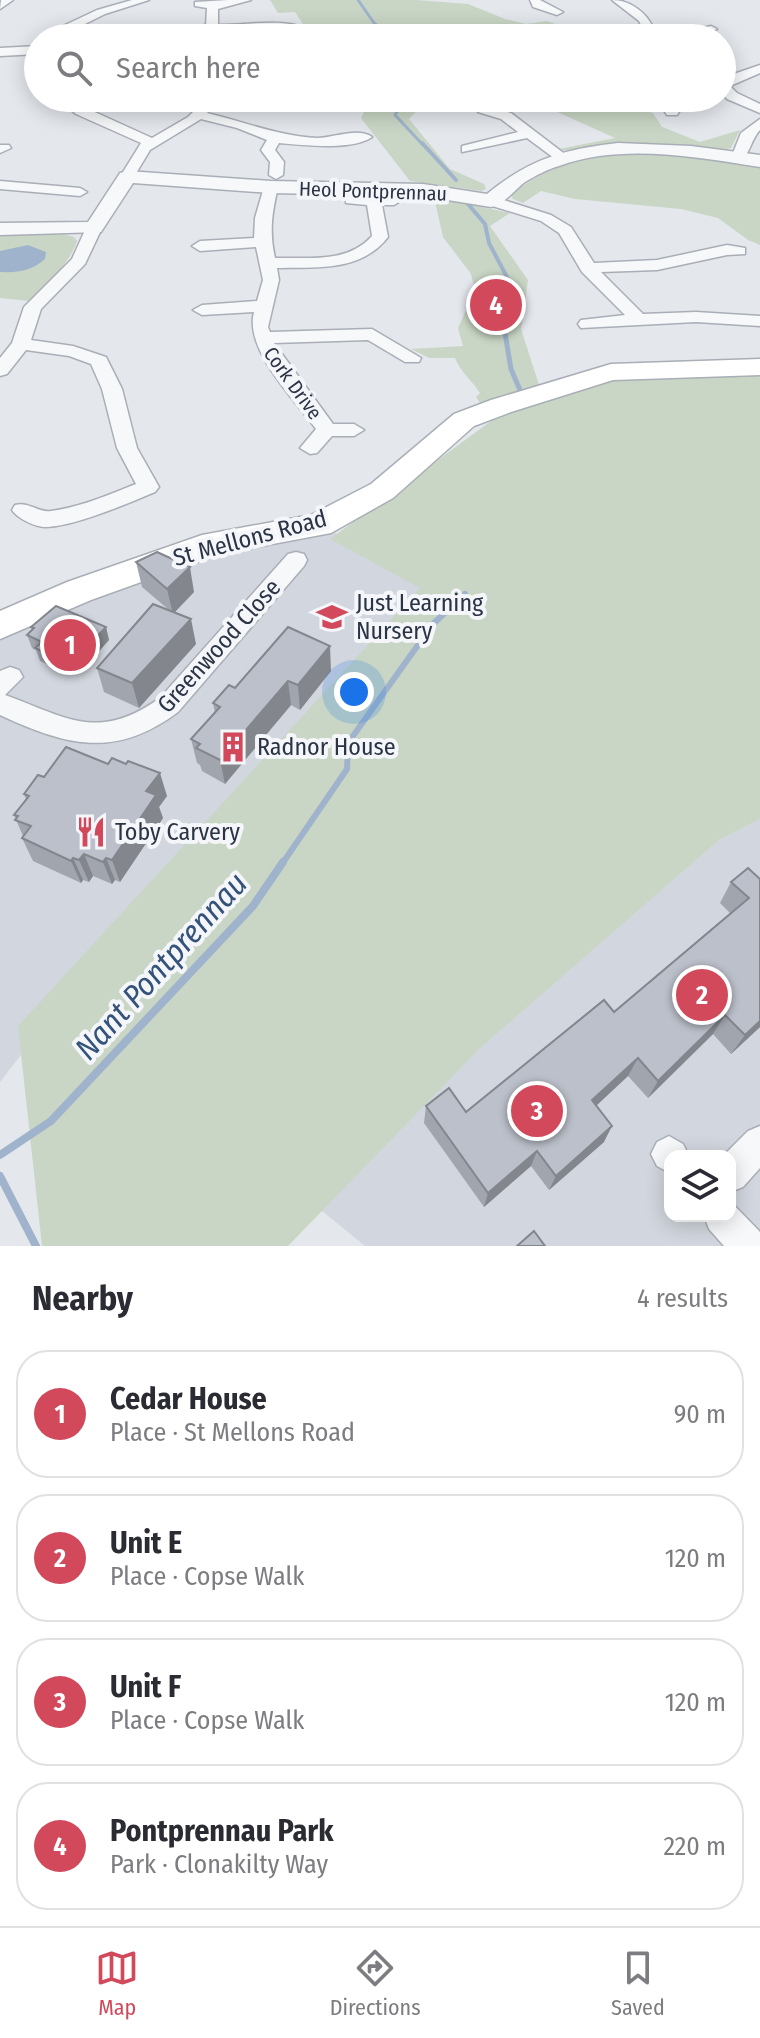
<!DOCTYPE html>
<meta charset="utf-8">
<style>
body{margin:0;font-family:"Fira Sans Condensed",sans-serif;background:#f7f7f7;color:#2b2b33}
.controls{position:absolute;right:24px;bottom:24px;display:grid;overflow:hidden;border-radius:16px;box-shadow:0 4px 20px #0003}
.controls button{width:72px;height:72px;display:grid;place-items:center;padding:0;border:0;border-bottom:2px solid #e1e1e2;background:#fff;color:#2b2b33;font:40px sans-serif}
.you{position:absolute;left:354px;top:692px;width:28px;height:28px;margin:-20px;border:6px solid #fff;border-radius:50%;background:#1a73e8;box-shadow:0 0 0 12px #1a73e833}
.badge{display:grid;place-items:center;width:52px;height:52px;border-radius:50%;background:#d1495b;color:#fff;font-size:26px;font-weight:700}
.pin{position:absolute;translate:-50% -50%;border:4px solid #fff;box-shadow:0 2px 8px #0006}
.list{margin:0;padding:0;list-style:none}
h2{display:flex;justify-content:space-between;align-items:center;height:104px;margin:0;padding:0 32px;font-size:34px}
h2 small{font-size:26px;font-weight:400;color:#7c7c81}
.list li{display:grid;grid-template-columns:52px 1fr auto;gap:24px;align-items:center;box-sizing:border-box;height:128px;margin:0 16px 16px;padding:0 16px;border:2px solid #e1e1e2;border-radius:32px}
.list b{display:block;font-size:30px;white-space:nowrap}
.list p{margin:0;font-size:26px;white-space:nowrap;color:#7c7c81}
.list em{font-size:26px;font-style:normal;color:#7c7c81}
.icon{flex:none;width:44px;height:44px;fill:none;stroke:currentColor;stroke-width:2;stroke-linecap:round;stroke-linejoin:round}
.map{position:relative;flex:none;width:760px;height:1246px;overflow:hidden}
.search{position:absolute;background:#fff;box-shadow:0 4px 20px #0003;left:24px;right:24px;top:24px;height:88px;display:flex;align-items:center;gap:20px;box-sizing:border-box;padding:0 28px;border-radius:44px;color:#7c7c81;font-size:30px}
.sheet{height:680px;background:#fff}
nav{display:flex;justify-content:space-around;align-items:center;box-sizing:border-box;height:112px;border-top:2px solid #e1e1e2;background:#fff;font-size:22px;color:#7c7c81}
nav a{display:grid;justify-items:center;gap:4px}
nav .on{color:#d1495b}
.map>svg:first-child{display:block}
.built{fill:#d2d6de;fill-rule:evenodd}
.green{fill:#c9d6c5}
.water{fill:#9fb4cc}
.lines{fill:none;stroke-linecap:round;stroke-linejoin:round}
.stream-far4{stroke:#9fb4cc;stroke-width:3}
.stream-far3{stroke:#9fb4cc;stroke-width:4}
.stream-far2{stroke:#9fb4cc;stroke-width:5}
.stream-far1{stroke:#9fb4cc;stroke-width:6}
.stream{stroke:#9fb4cc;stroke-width:8}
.minor-casing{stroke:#a9aeb7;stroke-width:3}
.tertiary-casing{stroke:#a9aeb7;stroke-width:3}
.secondary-casing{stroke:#a9aeb7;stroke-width:3}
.minor{fill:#f7f8fa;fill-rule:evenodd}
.tertiary{fill:#f7f8fa;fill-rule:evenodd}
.secondary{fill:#fff;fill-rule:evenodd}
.wall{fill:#a1a5ae}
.shaded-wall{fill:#83868d}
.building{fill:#bbc0ca;stroke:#83868d;stroke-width:2}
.labels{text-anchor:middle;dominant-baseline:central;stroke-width:8;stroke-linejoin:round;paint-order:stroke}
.far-street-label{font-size:20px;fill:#2b3445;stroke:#f4f6f9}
.street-label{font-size:24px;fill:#2b3445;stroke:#f4f6f9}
.poi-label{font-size:24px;fill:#2b3445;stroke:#f4f6f9;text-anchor:start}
.near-water-label{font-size:32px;font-style:italic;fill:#34527a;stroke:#f4f6f9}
</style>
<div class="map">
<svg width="760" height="1246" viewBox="0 0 760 1246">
<rect width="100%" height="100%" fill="#e4e7ec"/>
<!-- built -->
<path class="built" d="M 331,531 L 446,586 L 57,1008 L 0,1082 L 0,639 L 62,609 L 222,549 Z
M 760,819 L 760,1246 L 365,1246 L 305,1197 L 719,840 ZM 670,1156 L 730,1156 L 730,1216 L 670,1216 Z"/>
<!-- green -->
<path class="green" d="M 270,0 L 416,0 L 468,4 L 505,19 L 526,24 L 547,21 L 581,33 L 573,38 L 325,38 L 314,29 L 305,27 L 295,12 L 278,13 Z
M 361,98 L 495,98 L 476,103 L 447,100 L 423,104 L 409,119 L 450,169 L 484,184 L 486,189 L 481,191 L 410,181 L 361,118 L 365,110 Z
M 526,98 L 598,98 L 653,113 L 662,127 L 700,142 L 740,130 L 731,148 L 724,150 L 637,143 L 567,151 L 559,149 L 615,138 Z
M 634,154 L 673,154 L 760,166 L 760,245 L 748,240 L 718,218 L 681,209 L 575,199 L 541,191 L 523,203 L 513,199 L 511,195 C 548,164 588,157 634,154 Z
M 434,197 L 510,213 L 490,226 L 528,280 L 521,329 L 540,388 L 483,407 L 476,397 L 480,393 C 471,379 461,373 455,358 L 429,358 L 411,349 L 463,346 L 458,328 L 475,290 L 471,274 L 443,237 Z
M 59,233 L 74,237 L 77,241 C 68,266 47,284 29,301 L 0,298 L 0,235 Z
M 760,371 L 760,819 L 719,840 L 480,1048 L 288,1246 L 42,1246 L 18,1026 L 420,588 L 330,539 L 502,413 L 613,378 Z"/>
<!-- water -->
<path class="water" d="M 28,245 L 46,252 L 45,259 C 31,271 18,273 0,272 L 0,251 Z"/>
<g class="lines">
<!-- stream-far4 -->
<path class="stream-far4" d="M 358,0 L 374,23 L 393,38
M 411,98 L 402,104 L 395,115 L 423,145"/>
<!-- stream-far3 -->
<path class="stream-far3" d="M 422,143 L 456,180
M 468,204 L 485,224 L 489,243 L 509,281 L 504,329"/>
<!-- stream-far2 -->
<path class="stream-far2" d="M 504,327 L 511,369 L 520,390"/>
<!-- stream-far1 -->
<path class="stream-far1" d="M 282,864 L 347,769 L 348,743 L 433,624 L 465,594"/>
<!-- stream -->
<path class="stream" d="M 0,1155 L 51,1121 L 253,906 L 283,862
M 0,1176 L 36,1246"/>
<!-- minor casing -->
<g class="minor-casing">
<path id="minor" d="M 13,0 L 0,9 L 1,0 Z
M 132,0 L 149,0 L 105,14 L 73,30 L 72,38 L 60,38 L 63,26 L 97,10 Z
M 228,0 L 251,0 L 218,9 L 218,25 C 246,26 292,15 315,34 L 309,37 C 256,20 188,38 132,38 L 138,34 L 206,25 L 207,8 L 195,6 L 195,2 Z
M 530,0 L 540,0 L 563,12 L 557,15 L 533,7 Z
M 612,0 C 630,0 648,13 654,30 L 687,32 L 711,26 L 717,29 L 694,38 L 640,38 L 643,29 L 639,21 Z
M 38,46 L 38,54 L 0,56 L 0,48 Z
M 760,65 L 760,73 L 730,86 L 737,93 L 760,104 L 760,113 L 727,99 L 722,93 L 725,77 Z
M 65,98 L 74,98 L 86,108 L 152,138 L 188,117 L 207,98 L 220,98 L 207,113 C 245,122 279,136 317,138 C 333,138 359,127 372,137 C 352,151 303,145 279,143 L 275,150 L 284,162 L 283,175 L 276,179 L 269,175 L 270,162 L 261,150 L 267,140 L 237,128 L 201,119 L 150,150 L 132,180 L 127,181 L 120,177 L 141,143 L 76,114 L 64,104 Z
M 332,98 L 347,98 L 347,99 L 341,103 Z
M 675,98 L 688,98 L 677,115 L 667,115 L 665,112 Z
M 483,105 L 511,113 L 570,158 L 563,162 L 558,161 L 527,138 L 462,152 L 462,146 L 518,132 L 501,119 L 478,112 L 476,109 Z
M 760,119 L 760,130 C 751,139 749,158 738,162 L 733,161 L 731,158 L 741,133 Z
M 0,145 L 9,145 L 11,148 L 0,153 Z
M 0,181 L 80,188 L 87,192 L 80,196 L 0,189 Z
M 271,183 L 278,187 C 272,213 269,232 275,258 C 308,257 347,264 372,236 L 367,205 L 346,203 L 346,197 L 394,195 L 402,200 L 394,205 L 382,205 L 388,237 C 361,272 317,267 277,268 L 279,280 L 268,327 L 270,332 L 372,329 L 421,358 L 419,362 L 405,362 L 368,340 L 274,343 L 333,424 L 354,424 L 364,430 L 354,436 L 332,436 L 317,453 L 310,454 L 300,448 L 316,429 C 294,399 244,349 254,312 L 202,315 L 193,310 L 202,305 L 257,301 L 263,280 L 256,247 L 200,251 L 192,246 L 200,241 L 254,238 L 255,218 L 264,187 Z
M 491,196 L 551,215 L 571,227 L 594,263 L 657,260 L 727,245 L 745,248 L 745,254 L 727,255 L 657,270 L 601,272 L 643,314 L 696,312 L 760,316 L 760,326 L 696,322 L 581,328 L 578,324 L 581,320 L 625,315 L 582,272 L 559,233 L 541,221 L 486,204 L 486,198 Z
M 94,223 L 102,228 L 85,264 L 41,309 L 31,340 L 73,346 L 106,357 L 122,389 L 137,448 L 159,487 L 155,492 C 129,503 73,527 45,527 C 35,527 17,518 12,510 L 15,505 C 29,501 38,513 51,511 C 81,507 108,495 136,484 L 117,448 L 102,389 L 91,364 L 69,356 L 26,350 L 7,374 L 0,376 L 0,358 L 12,343 L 24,307 L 72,259 L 86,228 Z
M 296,552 L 304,554 L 307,560 L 304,566 L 178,712 C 115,759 67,746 0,715 L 0,671 L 10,667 L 19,670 L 23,677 L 5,695 C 68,718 98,742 160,698 L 288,554 Z
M 760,1126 L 760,1168 L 743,1187 L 730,1192 L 730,1156 L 723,1156 L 748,1131 Z
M 669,1136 L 683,1144 L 689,1156 L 670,1156 L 670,1173 L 657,1166 L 651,1154 L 657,1142 Z
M 730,1201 L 760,1232 L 760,1246 L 724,1246 L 709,1229 L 704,1216 L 730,1216 Z"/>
</g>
<!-- tertiary casing -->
<g class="tertiary-casing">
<path id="tertiary" d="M 618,143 L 691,146 L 760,155 L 760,167 C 695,157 622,143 559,166 C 548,169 535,176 525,182 C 514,190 505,204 491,207 L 423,196 L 271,193 L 133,183 L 101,232 L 0,235 L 0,223 L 88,222 L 120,173 L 127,171 L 271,181 L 423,184 L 487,194 C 529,159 565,149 618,143 Z"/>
</g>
<!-- secondary casing -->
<g class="secondary-casing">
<path id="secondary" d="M 760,359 L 760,375 L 613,380 L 511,412 L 474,426 L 393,498 L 331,533 L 219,554 L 91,600 L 0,639 L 0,611 L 67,582 L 202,535 L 311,515 L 371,484 L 454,414 L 491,400 L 611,364 Z"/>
</g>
<!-- minor -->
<use href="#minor" class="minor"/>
<!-- tertiary -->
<use href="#tertiary" class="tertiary"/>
<!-- secondary -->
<use href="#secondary" class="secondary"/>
</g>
<!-- wall -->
<path class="wall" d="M 136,562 L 194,592 L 174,613 L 196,644 L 139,708 L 104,692 L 97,668 L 169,610 L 142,587 Z
M 31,627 L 106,627 L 109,640 L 82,670 L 68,664 L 62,671 L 40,661 L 36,650 L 32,648 L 27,635 L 32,630 Z
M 331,671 L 300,710 L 291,705 L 225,784 L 202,771 L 200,765 L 197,763 L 191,739 L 215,713 L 213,703 L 235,688 Z
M 24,794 L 167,796 L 159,807 L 163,818 L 120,882 L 115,880 L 112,884 L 93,876 L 89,882 L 83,880 L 81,883 L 33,861 L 22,838 L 23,836 L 14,815 L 26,799 Z
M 760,879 L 760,1027 L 731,1054 L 713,1034 L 648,1098 L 628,1076 L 596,1106 L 604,1142 L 549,1190 L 531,1166 L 484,1207 L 424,1123 L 426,1106 L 466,1112 L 614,1012 L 730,913 L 720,903 L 731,882 Z"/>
<!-- shaded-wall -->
<path class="shaded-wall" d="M 190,567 L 194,592 L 173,614 L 167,589 Z
M 191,619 L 196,644 L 139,708 L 132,683 Z
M 106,627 L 109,640 L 82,670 L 77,657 Z
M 330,646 L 331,671 L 300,710 L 298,685 Z
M 64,651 L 68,664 L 62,671 L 57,658 Z
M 288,681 L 291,705 L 225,784 L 220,760 Z
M 160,773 L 167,796 L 159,807 L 163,818 L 120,882 L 112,860 L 146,791 Z
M 84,854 L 93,876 L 89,882 L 79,860 Z
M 73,858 L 83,880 L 81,883 L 71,861 Z
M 106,858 L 115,880 L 112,884 L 103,862 Z
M 725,1015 L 713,1034 L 648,1098 L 658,1081 Z
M 760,1021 L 760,1027 L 731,1054 L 745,1035 Z
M 638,1058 L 628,1076 L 584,1117 L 592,1100 Z
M 612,1126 L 604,1142 L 549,1190 L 556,1176 Z
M 537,1151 L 531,1166 L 484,1207 L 488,1193 Z"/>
<!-- building -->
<path class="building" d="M 157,552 L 190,567 L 167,589 L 136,562 Z
M 153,604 L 191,619 L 132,683 L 97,668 Z
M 56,606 L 106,627 L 77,657 L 64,651 L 57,658 L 35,648 L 42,642 L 27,635 L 34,628 L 31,627 Z
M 288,627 L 330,646 L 298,685 L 288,681 L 220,760 L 196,748 L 200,744 L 191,739 L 220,707 L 213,703 L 229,685 L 235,688 Z
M 66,747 L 108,764 L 112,758 L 126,764 L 128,761 L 160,773 L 146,791 L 156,795 L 112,860 L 106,858 L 103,862 L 84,854 L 79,860 L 73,858 L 71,861 L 22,838 L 31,826 L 15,820 L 18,816 L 14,815 L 29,796 L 24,794 L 38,775 L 44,777 Z
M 748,868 L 760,879 L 760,1021 L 745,1035 L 725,1015 L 658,1081 L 638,1058 L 592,1100 L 612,1126 L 556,1176 L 537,1151 L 488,1193 L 426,1106 L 449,1088 L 466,1112 L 604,1000 L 614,1012 L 749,898 L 731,882 Z
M 534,1231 L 545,1246 L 517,1246 Z"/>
<!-- icons -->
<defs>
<g id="school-bare" transform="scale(2.4)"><path d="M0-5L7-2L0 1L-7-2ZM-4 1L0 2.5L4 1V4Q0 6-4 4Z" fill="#d1495b" stroke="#f4f6f9" stroke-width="2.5" paint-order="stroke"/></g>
<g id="building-bare" transform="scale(2.4)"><path d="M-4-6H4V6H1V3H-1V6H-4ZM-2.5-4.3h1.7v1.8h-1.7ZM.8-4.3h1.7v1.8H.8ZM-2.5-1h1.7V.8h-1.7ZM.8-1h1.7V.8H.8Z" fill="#d1495b" stroke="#f4f6f9" stroke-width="2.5" paint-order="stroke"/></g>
<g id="restaurant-bare" transform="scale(2.4)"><path d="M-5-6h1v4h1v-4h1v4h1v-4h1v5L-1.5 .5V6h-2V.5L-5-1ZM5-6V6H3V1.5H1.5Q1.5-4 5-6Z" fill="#d1495b" stroke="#f4f6f9" stroke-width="2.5" paint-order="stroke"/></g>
</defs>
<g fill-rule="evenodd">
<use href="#school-bare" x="332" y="617"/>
<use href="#building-bare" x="233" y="747"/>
<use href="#restaurant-bare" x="91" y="832"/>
</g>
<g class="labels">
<!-- far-street labels -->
<g class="far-street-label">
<text transform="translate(373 191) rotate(2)">Heol Pontprennau</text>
<text transform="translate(293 383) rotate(54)">Cork Drive</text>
</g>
<!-- street labels -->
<g class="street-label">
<text transform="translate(250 538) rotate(-15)">St Mellons Road</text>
<text transform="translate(219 646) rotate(-48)">Greenwood Close</text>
</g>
<!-- poi labels -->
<g class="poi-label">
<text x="356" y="603">Just Learning<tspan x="356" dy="28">Nursery</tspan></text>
<text x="257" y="747">Radnor House</text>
<text x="115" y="832">Toby Carvery</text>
</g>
<!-- near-water labels -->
<g class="near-water-label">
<text transform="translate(161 966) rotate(-48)">Nant Pontprennau</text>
</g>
</g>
</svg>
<div class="controls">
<button><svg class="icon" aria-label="layers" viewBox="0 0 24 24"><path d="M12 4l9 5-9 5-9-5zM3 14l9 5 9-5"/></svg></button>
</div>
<div class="you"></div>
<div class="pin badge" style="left:70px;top:645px">1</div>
<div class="pin badge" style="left:702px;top:995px">2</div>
<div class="pin badge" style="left:537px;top:1111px">3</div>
<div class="pin badge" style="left:496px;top:305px">4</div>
<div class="search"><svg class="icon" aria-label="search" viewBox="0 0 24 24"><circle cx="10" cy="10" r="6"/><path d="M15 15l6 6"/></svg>Search here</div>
</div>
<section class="sheet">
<h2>Nearby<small>4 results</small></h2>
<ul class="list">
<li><span class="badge">1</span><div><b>Cedar House</b><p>Place · St Mellons Road</p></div><em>90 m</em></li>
<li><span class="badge">2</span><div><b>Unit E</b><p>Place · Copse Walk</p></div><em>120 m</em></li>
<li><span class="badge">3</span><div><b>Unit F</b><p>Place · Copse Walk</p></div><em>120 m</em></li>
<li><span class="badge">4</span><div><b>Pontprennau Park</b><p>Park · Clonakilty Way</p></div><em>220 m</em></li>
</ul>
</section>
<nav>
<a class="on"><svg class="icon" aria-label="map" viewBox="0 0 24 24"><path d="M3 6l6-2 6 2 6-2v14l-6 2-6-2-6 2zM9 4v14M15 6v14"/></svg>Map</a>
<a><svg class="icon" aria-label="directions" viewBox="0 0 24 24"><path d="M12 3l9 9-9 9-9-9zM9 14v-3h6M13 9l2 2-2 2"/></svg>Directions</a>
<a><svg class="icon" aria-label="saved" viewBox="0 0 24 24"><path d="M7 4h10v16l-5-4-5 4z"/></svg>Saved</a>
</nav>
